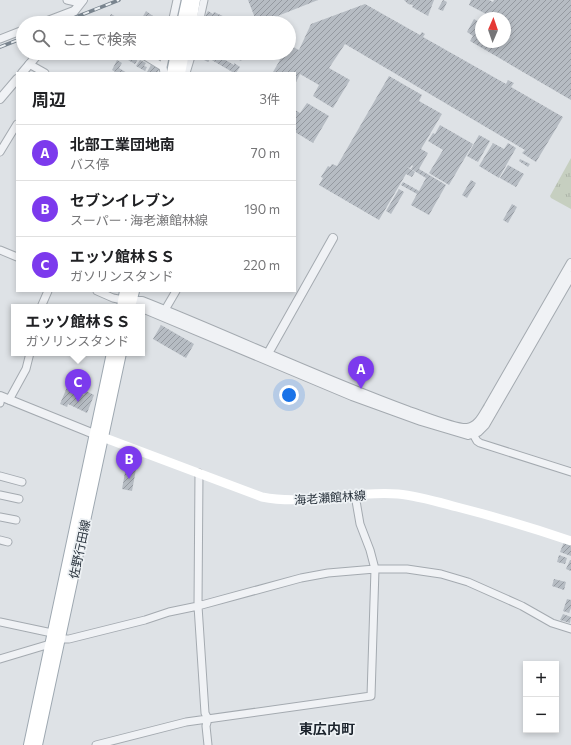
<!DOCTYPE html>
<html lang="ja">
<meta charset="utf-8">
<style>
body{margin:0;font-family:Commissioner,"Noto Sans JP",sans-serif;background:#f2f2f2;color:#202124}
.controls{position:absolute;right:12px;bottom:12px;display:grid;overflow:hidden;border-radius:0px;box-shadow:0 2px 6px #0003}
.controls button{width:36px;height:36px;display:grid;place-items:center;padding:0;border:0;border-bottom:1px solid #e0e0e0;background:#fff;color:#202124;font:20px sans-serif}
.compass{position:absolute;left:475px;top:12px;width:36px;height:36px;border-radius:50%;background:#fff;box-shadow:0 2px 6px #0003;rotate:2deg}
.you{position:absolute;left:289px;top:395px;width:14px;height:14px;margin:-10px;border:3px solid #fff;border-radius:50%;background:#1a73e8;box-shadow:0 0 0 6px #1a73e833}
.badge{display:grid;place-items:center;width:26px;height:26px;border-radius:50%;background:#7c3aed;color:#fff;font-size:13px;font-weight:700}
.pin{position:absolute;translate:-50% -33px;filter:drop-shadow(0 1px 2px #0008)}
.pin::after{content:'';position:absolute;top:21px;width:14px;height:12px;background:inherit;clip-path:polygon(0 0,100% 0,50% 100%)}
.popup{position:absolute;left:11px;top:304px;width:134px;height:52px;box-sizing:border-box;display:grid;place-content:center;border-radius:0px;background:#fff;filter:drop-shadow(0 1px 3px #0005);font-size:13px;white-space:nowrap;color:#757577}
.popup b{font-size:15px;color:#202124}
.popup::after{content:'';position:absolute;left:50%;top:100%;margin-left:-8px;border:8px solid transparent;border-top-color:#fff}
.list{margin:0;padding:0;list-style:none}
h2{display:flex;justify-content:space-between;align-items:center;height:52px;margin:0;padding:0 16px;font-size:17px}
h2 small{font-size:13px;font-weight:400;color:#757577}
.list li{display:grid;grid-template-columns:26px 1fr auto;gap:12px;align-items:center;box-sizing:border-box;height:56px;padding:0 16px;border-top:1px solid #e0e0e0}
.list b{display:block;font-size:15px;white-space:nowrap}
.list p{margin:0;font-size:13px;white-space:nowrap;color:#757577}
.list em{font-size:13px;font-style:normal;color:#757577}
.icon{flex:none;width:22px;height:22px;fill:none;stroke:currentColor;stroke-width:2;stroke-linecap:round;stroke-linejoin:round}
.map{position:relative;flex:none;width:571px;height:745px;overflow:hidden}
.search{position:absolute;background:#fff;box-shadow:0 2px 6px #0003;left:16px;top:16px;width:280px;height:44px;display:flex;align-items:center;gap:10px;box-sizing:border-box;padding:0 14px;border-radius:22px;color:#757577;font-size:15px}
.panel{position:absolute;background:#fff;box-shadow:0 2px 6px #0003;left:16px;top:72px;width:280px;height:220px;border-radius:0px}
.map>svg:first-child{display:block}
.park{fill:url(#park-tufts)}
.building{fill:url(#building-hatch)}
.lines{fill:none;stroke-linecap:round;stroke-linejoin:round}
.minor-casing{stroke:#a4aab0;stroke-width:9}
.tertiary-casing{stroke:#a4aab0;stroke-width:10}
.primary-casing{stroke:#9ea8b1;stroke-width:12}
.minor{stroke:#f0f2f5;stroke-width:7}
.tertiary{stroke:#f0f2f5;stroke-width:8}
.secondary{stroke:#fff;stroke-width:9}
.primary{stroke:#fff;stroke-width:10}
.rail-casing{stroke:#79848e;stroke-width:3.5}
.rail{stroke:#edf1f4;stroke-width:2;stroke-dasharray:6;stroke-linecap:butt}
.labels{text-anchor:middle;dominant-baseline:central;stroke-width:3.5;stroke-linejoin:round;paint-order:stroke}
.street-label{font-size:12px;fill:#28323c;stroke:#edf1f4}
.quarter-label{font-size:14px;font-weight:bold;fill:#1b232c;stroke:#edf1f4}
</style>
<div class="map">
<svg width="571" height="745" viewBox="0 0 571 745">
<defs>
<pattern id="park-tufts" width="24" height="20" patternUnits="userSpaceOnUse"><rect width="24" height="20" fill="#c6cfc0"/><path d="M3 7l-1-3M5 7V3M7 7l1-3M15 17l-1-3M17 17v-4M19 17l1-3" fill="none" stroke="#aab2a6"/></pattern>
<pattern id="building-hatch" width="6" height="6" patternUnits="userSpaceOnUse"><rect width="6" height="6" fill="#b6bcc3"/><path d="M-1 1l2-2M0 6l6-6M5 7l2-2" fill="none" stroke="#9499a0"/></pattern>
</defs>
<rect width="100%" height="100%" fill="#dee2e6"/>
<!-- park -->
<path class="park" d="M 571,158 L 571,209 L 551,198 L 550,196 Z"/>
<!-- building -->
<path class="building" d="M 248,0 L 318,0 L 260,23 L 257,23 Z
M 404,0 L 434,0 L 428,16 L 412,7 L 413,5 L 408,4 Z
M 443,0 L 447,2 L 443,11 L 438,9 Z
M 471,0 L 489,0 L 493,2 L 494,0 L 571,0 L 571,100 L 470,41 L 473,36 L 467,32 L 474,19 L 481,23 L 481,42 L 505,42 L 505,18 L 483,18 L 486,14 L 469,5 Z
M 365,4 L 420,35 L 422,32 L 425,34 L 423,37 L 506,84 L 508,80 L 514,83 L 511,87 L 563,117 L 536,162 L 522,153 L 525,150 L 345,44 L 329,68 L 350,80 L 333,108 L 313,96 L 319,85 L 300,74 L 295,84 L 295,73 L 274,73 L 273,72 L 284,53 L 289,53 L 289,45 L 299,50 L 311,24 Z
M 146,11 L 153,16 L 149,22 L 142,18 Z
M 208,11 L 213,14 L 214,12 L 225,17 L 224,19 L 231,23 L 209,23 L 203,20 Z
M 111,14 L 118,18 L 115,23 L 107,23 L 107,22 Z
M 121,53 L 130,53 L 126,59 L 120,55 Z
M 132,53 L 139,57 L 135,64 L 128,60 Z
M 149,53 L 159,53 L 156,58 L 149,54 Z
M 206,53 L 213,53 L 234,65 L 234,63 L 240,67 L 236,73 L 234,73 L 210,59 L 208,62 L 202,59 Z
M 231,53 L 246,53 L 241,61 L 230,55 Z
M 117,60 L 122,63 L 119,68 L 127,73 L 117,73 L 112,70 Z
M 140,60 L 146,63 L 144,66 L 147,67 L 145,71 L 136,66 Z
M 151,65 L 160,69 L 157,73 L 147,72 Z
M 389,76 L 422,95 L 419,101 L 442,114 L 421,149 L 428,153 L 419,169 L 446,185 L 429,215 L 411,205 L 417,194 L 401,185 L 403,182 L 419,191 L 426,178 L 411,169 L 413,166 L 412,165 L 410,168 L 407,167 L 415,172 L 412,177 L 406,174 L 379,220 L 319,185 L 323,178 L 321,177 L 328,166 L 330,167 L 332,164 L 337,166 Z
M 307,103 L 329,116 L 313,143 L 295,132 L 295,110 L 300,113 Z
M 440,125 L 473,144 L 449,185 L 429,173 L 443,150 L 428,141 L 433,133 L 435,134 Z
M 479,135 L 490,141 L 478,162 L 467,156 Z
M 493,143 L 504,149 L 508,143 L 516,148 L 499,178 L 479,166 Z
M 520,159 L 530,164 L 528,167 L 519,161 Z
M 508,165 L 524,174 L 516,187 L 500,178 Z
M 471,180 L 476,183 L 467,198 L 462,195 Z
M 399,189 L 404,192 L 391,214 L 386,211 Z
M 512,204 L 517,207 L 508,223 L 503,220 Z
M 161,325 L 194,344 L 186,358 L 153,339 Z
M 70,380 L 73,381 L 71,384 L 77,386 L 75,392 L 84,395 L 86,391 L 94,395 L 87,413 L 68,404 L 67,407 L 60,404 Z
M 126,467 L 136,469 L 132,491 L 122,489 Z
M 564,542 L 571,545 L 571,556 L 560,552 Z
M 559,555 L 567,558 L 565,564 L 557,562 Z
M 570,560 L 571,560 L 571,571 L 566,569 Z
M 554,579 L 566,582 L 564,590 L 552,586 Z
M 567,599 L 571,600 L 571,608 L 569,613 L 563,611 Z
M 563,614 L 571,617 L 570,623 L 560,620 Z"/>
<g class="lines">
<!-- minor casing -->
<g class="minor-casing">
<path id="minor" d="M 67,0 L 80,3
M 41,23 L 75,10
M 91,23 L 94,23
M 172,23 L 177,0
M 199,23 L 204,0
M 0,39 L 23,30
M 140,53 L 163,67 L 164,73
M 29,64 L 45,73
M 163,67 L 166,53
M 186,73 L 192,53
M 0,152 L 17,124
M 0,250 L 17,257
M 97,291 L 113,298 L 123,300
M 41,307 L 48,291
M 162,315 L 176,291
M 9,400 L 26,369 L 30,353
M 0,403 L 1,397
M 473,434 L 477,441 L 480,443 L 571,472
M 199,473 L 198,606 L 205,713 L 208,719 L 206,726 L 208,745
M 0,476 L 22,482
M 0,495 L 19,499
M 0,517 L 16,520
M 0,540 L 8,542
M 0,622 L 52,633
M 60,639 L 69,639 L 145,620 L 169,612 L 198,606 L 301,578 L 328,573 L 375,569 L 407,569 L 441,574 L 468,582 L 522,606 L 552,623 L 571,629
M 0,659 L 50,644
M 96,745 L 186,722 L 371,696 L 375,569 L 370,550 L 360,524 L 355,495"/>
</g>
<!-- tertiary casing -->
<g class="tertiary-casing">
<path id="tertiary" d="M 65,23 L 83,0
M 22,73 L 39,53
M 0,99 L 17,79
M 126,301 L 142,301 C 231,336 318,378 409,411 C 422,415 455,429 467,428 C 478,427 483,415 488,407 L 571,263
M 142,308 L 352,396 L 421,421 L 468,435 L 478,432 L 485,425 L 571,276
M 266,357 L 333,238
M 0,396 L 94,434"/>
</g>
<!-- primary casing -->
<g class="primary-casing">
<path id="primary" d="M 182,23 L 187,0
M 191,23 L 195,0
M 172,73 L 176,53
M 180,73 L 184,53
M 122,307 L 125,291
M 130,307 L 134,291
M 29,745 L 112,353
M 37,745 L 121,353"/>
</g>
<!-- minor -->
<use href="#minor" class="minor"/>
<!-- tertiary -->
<use href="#tertiary" class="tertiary"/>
<!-- secondary -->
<path class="secondary" d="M 97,435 L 262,497 C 307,506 353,490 398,494 C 418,496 438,502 457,507 C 496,517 533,528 571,541"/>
<!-- primary -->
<use href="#primary" class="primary"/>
<!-- rail casing -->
<g class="rail-casing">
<path id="rail" d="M 61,23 L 119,0
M 0,47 L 23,38"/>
</g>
<!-- rail -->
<use href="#rail" class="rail"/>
</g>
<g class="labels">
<!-- street labels -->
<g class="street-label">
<text transform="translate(330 497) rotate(-4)">海老瀬館林線</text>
<text transform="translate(79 549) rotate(-78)">佐野行田線</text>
</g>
<!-- quarter labels -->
<g class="quarter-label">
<text x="327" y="728">東広内町</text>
</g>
</g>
</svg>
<div class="controls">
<button>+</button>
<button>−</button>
</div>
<svg class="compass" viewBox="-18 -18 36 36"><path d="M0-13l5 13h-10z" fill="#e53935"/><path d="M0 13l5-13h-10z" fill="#757577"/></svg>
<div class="you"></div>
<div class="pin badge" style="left:361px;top:389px">A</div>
<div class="pin badge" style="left:129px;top:479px">B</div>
<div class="pin badge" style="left:78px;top:402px">C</div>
<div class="popup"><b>エッソ館林ＳＳ</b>ガソリンスタンド</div>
<div class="search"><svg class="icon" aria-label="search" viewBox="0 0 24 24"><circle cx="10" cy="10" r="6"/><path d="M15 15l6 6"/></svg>ここで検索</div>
<section class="panel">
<h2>周辺<small>3件</small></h2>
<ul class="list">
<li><span class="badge">A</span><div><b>北部工業団地南</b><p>バス停</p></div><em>70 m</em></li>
<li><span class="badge">B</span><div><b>セブンイレブン</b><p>スーパー · 海老瀬館林線</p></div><em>190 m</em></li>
<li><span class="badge">C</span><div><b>エッソ館林ＳＳ</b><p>ガソリンスタンド</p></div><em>220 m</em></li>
</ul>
</section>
</div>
